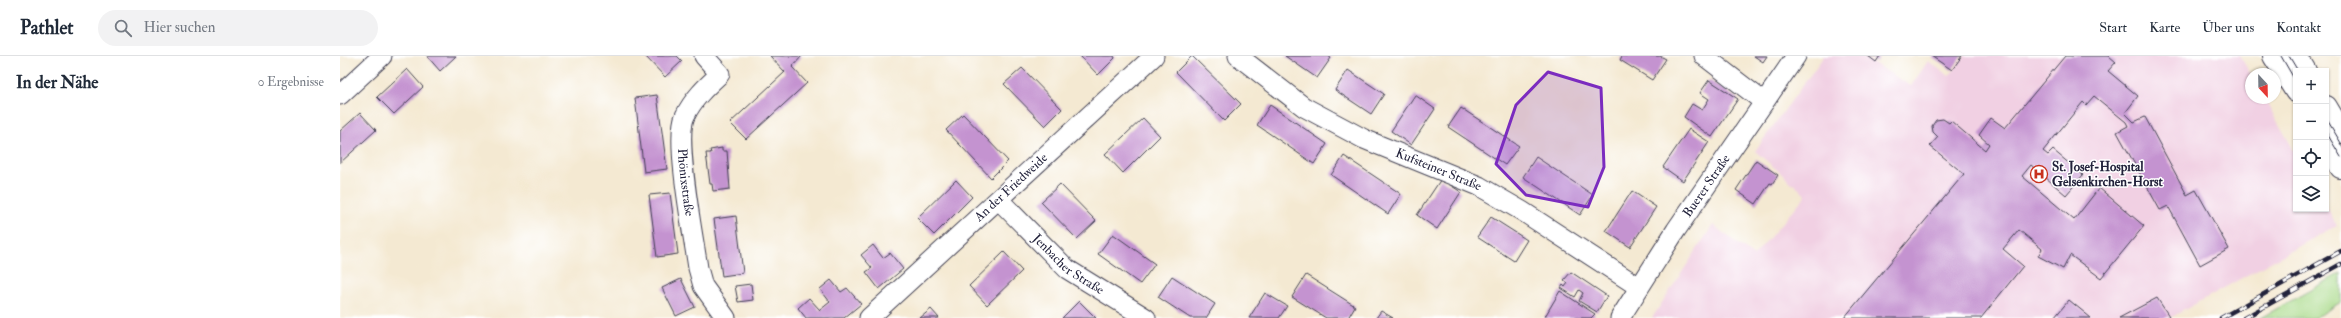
<!DOCTYPE html>
<html lang="de">
<meta charset="utf-8">
<style>
body{margin:0;font-family:"IM FELL Double Pica",serif;background:#f2f2f3;color:#1f2937}
.controls{position:absolute;right:12px;top:12px;display:grid;overflow:hidden;border-radius:0px;box-shadow:0 1px 3px #0004}
.controls button{width:36px;height:36px;display:grid;place-items:center;padding:0;border:0;border-bottom:1px solid #e0e1e3;background:#fff;color:#1f2937;font:20px sans-serif}
.compass{position:absolute;left:1905px;top:12px;width:36px;height:36px;border-radius:50%;background:#fff;box-shadow:0 1px 3px #0004;rotate:158deg}
.list{margin:0;padding:0;list-style:none}
h2{display:flex;justify-content:space-between;align-items:center;height:52px;margin:0;padding:0 16px;font-size:17px}
h2 small{font-size:13px;font-weight:400;color:#747a83}
.icon{flex:none;width:22px;height:22px;fill:none;stroke:currentColor;stroke-width:2;stroke-linecap:round;stroke-linejoin:round}
.map{position:relative;flex:none;width:2001px;height:262px;overflow:hidden}
header{display:flex;align-items:center;gap:24px;box-sizing:border-box;height:56px;padding:0 20px;background:#fff;border-bottom:1px solid #e0e1e3}
header strong{font-size:19px}
nav{display:flex;gap:22px;margin-inline-start:auto;font-size:14px}
.search{width:280px;height:36px;background:#f2f2f3;display:flex;align-items:center;gap:10px;box-sizing:border-box;padding:0 14px;border-radius:22px;color:#747a83;font-size:15px}
main{display:flex}
aside{flex:1;background:#fff}
.map>svg:first-child{display:block}
.built{fill:#f1d0e3}
.green{fill:#a7d987;stroke:#647e61}
.building{fill:#c493d0}
.lines{fill:none;stroke-linecap:round;stroke-linejoin:round}
.street-casing{stroke:#424052;stroke-width:21}
.secondary-casing{stroke:#424052;stroke-width:24}
.street{stroke:#fff;stroke-width:19}
.secondary{stroke:#fff;stroke-width:22}
.tram{stroke:#22223b;stroke-width:1}
.rail-casing{stroke:#22223b;stroke-width:4.5}
.rail{stroke:#fff;stroke-width:3;stroke-dasharray:9;stroke-linecap:butt}
.marked{fill:#7b2cbf;fill-opacity:0.2;stroke:#7b2cbf;stroke-width:3;stroke-linejoin:round}
.labels{text-anchor:middle;dominant-baseline:central;stroke-width:3;stroke-linejoin:round;paint-order:stroke}
.poi-label{font-size:13px;font-weight:bold;fill:#22223b;stroke:#fff;text-anchor:start}
.street-label{font-size:13px;fill:#22223b;stroke:#fff}
</style>
<header>
<strong>Pathlet</strong>
<div class="search"><svg class="icon" aria-label="search" viewBox="0 0 24 24"><circle cx="10" cy="10" r="6"/><path d="M15 15l6 6"/></svg>Hier suchen</div>
<nav><a>Start</a><a>Karte</a><a>Über uns</a><a>Kontakt</a></nav>
</header>
<main>
<aside>
<h2>In der Nähe<small>0 Ergebnisse</small></h2>
<ul class="list">
</ul>
</aside>
<div class="map">
<svg width="2001" height="262" viewBox="0 0 2001 262">
<rect width="100%" height="100%" fill="#fff"/>
<filter id="ink" filterUnits="userSpaceOnUse"><feTurbulence type="fractalNoise" baseFrequency=".025" numOctaves="2"/><feDisplacementMap in="SourceGraphic" scale="8" xChannelSelector="R" yChannelSelector="G"/><feConvolveMatrix kernelMatrix="1 2 1 2 8 2 1 2 1" color-interpolation-filters="sRGB"/></filter>
<filter id="wash" filterUnits="userSpaceOnUse"><feTurbulence type="fractalNoise" baseFrequency=".012" numOctaves="4" result="noise"/><feDisplacementMap in="SourceGraphic" scale="16" xChannelSelector="R" yChannelSelector="G"/><feGaussianBlur stdDeviation="0.9" result="paint"/><feColorMatrix in="noise" values="0 0 0 0 0 0 0 0 0 0 0 0 0 0 0 0 0 1.4 0 .05"/><feComposite in="paint" operator="in"/></filter>
<g filter="url(#wash)">
<rect width="100%" height="100%" fill="#f4e9d2"/>
<!-- built -->
<path class="built" d="M 1484,0 L 1522,0 L 1571,30 L 1588,5 L 1609,20 L 1625,0 L 1900,0 L 1911,19 L 1911,42 L 1924,42 L 1956,98 L 1956,153 L 1986,153 L 1986,150 L 1997,169 L 1830,262 L 1312,262 L 1373,169 L 1414,200 L 1466,139 L 1415,95 Z"/>
<!-- green -->
<path class="green" d="M 2001,217 L 2001,246 L 1975,262 L 1920,262 Z"/>
<g id="blocks">
<!-- building -->
<path class="building" d="M 87,0 L 116,0 L 100,15 Z
M 305,0 L 337,0 L 342,5 L 325,21 Z
M 430,0 L 462,0 L 452,11 L 467,27 L 406,83 L 390,67 L 445,16 Z
M 740,0 L 774,0 L 775,2 L 758,19 Z
M 852,0 L 901,48 L 884,65 L 836,16 Z
M 945,0 L 988,0 L 991,2 L 977,22 Z
M 1282,0 L 1320,0 L 1326,3 L 1312,24 L 1280,4 Z
M 1414,0 L 1427,0 L 1423,6 Z
M 1528,0 L 1540,0 L 1536,6 Z
M 1591,0 L 1622,0 L 1612,14 Z
M 1725,0 L 1769,0 L 1776,6 L 1768,15 L 1798,40 L 1785,57 L 1794,66 L 1805,61 L 1847,139 L 1856,134 L 1889,193 L 1860,209 L 1828,150 L 1820,154 L 1777,76 L 1788,70 L 1786,66 L 1754,40 L 1746,49 L 1743,46 L 1703,95 L 1708,99 L 1713,94 L 1743,119 L 1726,139 L 1691,109 L 1682,120 L 1734,164 L 1759,132 L 1804,170 L 1761,222 L 1730,199 L 1723,213 L 1698,200 L 1702,193 L 1679,174 L 1663,193 L 1683,210 L 1641,262 L 1504,262 L 1624,118 L 1590,90 L 1598,81 L 1593,76 L 1592,70 L 1596,64 L 1603,63 L 1609,67 L 1611,65 L 1645,94 L 1649,88 L 1639,79 L 1651,62 L 1665,72 Z
M 682,12 L 722,53 L 705,70 L 664,28 Z
M 67,13 L 83,31 L 54,58 L 37,41 Z
M 1008,14 L 1044,38 L 1031,58 L 995,34 Z
M 1369,24 L 1398,43 L 1372,81 L 1344,61 L 1352,48 L 1362,54 L 1369,43 L 1360,37 Z
M 317,39 L 327,113 L 304,116 L 295,42 Z
M 1075,39 L 1095,53 L 1071,89 L 1051,75 Z
M 930,49 L 987,88 L 974,108 L 917,69 Z
M 1121,52 L 1179,90 L 1165,109 L 1108,71 Z
M 20,57 L 36,74 L 0,107 L 0,75 Z
M 623,58 L 668,105 L 651,122 L 606,74 Z
M 803,62 L 820,80 L 783,117 L 765,98 Z
M 1349,73 L 1369,86 L 1343,125 L 1323,111 Z
M 382,92 L 382,95 L 387,95 L 390,133 L 373,135 L 372,128 L 370,128 L 366,97 L 371,97 L 370,94 Z
M 1004,100 L 1061,138 L 1048,158 L 991,119 Z
M 1196,101 L 1253,139 L 1240,159 L 1183,121 Z
M 1416,104 L 1438,119 L 1432,128 L 1430,127 L 1416,148 L 1396,134 Z
M 1101,123 L 1121,136 L 1097,173 L 1077,159 Z
M 616,124 L 632,141 L 594,179 L 577,162 Z
M 720,128 L 756,165 L 737,183 L 701,146 Z
M 1292,135 L 1316,151 L 1290,191 L 1266,175 Z
M 330,137 L 338,198 L 317,201 L 309,139 Z
M 396,160 L 403,217 L 382,220 L 374,163 Z
M 1151,161 L 1187,184 L 1174,205 L 1137,181 Z
M 773,178 L 815,208 L 800,228 L 758,198 Z
M 533,189 L 543,202 L 550,197 L 563,213 L 539,233 L 526,216 L 532,212 L 521,199 Z
M 664,196 L 682,215 L 647,249 L 629,230 Z
M 1231,216 L 1267,240 L 1257,256 L 1239,245 L 1243,237 L 1239,234 L 1235,241 L 1221,232 L 1223,229 L 1225,231 L 1228,227 L 1224,224 Z
M 966,219 L 1015,250 L 1008,262 L 986,262 L 952,241 Z
M 832,220 L 875,248 L 866,262 L 850,262 L 818,241 Z
M 341,223 L 355,251 L 336,260 L 322,232 Z
M 491,224 L 501,236 L 507,232 L 521,248 L 504,262 L 466,262 L 458,252 L 469,242 L 480,254 L 490,246 L 480,233 Z
M 411,228 L 413,244 L 398,246 L 395,230 Z
M 1220,235 L 1255,258 L 1251,262 L 1204,262 Z
M 925,237 L 947,250 L 939,262 L 909,262 Z
M 1817,242 L 1829,260 L 1825,262 L 1779,262 Z
M 1729,244 L 1751,262 L 1714,262 Z
M 739,245 L 756,262 L 722,262 Z
M 591,253 L 599,262 L 580,262 Z
M 1041,255 L 1053,262 L 1036,262 Z"/>
</g>
</g>
<g filter="url(#ink)">
<use href="#blocks" fill-opacity="0" stroke="#424052" stroke-width="1"/>
<g class="lines">
<!-- street casing -->
<g class="street-casing">
<g id="street">
<path id="s1" d="M 364,0 L 380,18 C 366,31 353,43 345,60 C 334,83 354,183 358,212 L 363,230 L 386,262"/>
<path id="s2" d="M 898,0 L 964,51 L 1024,83 L 1139,130 L 1182,155 L 1299,231"/>
<path d="M 1364,0 L 1424,46"/>
<path d="M 0,39 L 42,0"/>
<path id="s3" d="M 659,144 L 727,213 L 806,262"/>
<path id="s4" d="M 529,262 L 814,0"/>
<path id="s5" d="M 1280,262 L 1336,174 L 1456,0"/>
</g>
</g>
<!-- secondary casing -->
<g class="secondary-casing">
<path id="secondary" d="M 1934,0 L 1956,35
M 1956,0 L 1965,15
M 1986,51 L 2001,76
M 1986,86 L 2001,111"/>
</g>
<!-- street -->
<use href="#street" class="street"/>
<!-- secondary -->
<use href="#secondary" class="secondary"/>
<!-- tram -->
<path class="tram" d="M 1941,0 L 1956,26
M 1949,0 L 1958,15
M 1986,62 L 2001,87
M 1986,76 L 2001,101"/>
<!-- rail casing -->
<g class="rail-casing">
<path id="rail" d="M 1881,262 L 2001,195
M 1904,262 L 2001,208"/>
</g>
<!-- rail -->
<use href="#rail" class="rail"/>
</g>
</g>
<!-- marked area -->
<path class="marked" d="M 1208,16 L 1261,32 L 1264,111 L 1248,151 L 1186,139 L 1156,108 L 1176,49 Z"/>
<!-- icons -->
<defs>
<g id="hospital-ring" transform="scale(0.9)"><circle r="9.5" fill="#fff" stroke="#c8321e" stroke-width="1.5"/><path d="M-5-5h3v3.5h4V-5h3V5h-3V1.5h-4V5h-3Z" fill="#c8321e"/></g>
</defs>
<g fill-rule="evenodd">
<use href="#hospital-ring" x="1699" y="118"/>
</g>
<g class="labels">
<!-- poi labels -->
<g class="poi-label">
<text x="1712" y="111">St. Josef-Hospital<tspan x="1712" dy="15">Gelsenkirchen-Horst</tspan></text>
</g>
<!-- street labels -->
<g class="street-label">
<text stroke="none"><textPath href="#s2" startOffset="232">Kufsteiner Straße</textPath></text>
<text stroke="none"><textPath href="#s1" startOffset="146">Phönixstraße</textPath></text>
<text stroke="none"><textPath href="#s5" startOffset="158">Buerer Straße</textPath></text>
<text stroke="none"><textPath href="#s4" startOffset="193">An der Friedweide</textPath></text>
<text stroke="none"><textPath href="#s3" startOffset="95">Jenbacher Straße</textPath></text>
</g>
</g>
</svg>
<div class="controls">
<button>+</button>
<button>−</button>
<button><svg class="icon" aria-label="locate" viewBox="0 0 24 24"><circle cx="12" cy="12" r="6"/><path d="M12 2v4M12 18v4M2 12h4M18 12h4"/></svg></button>
<button><svg class="icon" aria-label="layers" viewBox="0 0 24 24"><path d="M12 4l9 5-9 5-9-5zM3 14l9 5 9-5"/></svg></button>
</div>
<svg class="compass" viewBox="-18 -18 36 36"><path d="M0-13l5 13h-10z" fill="#e53935"/><path d="M0 13l5-13h-10z" fill="#747a83"/></svg>
</div>
</main>
